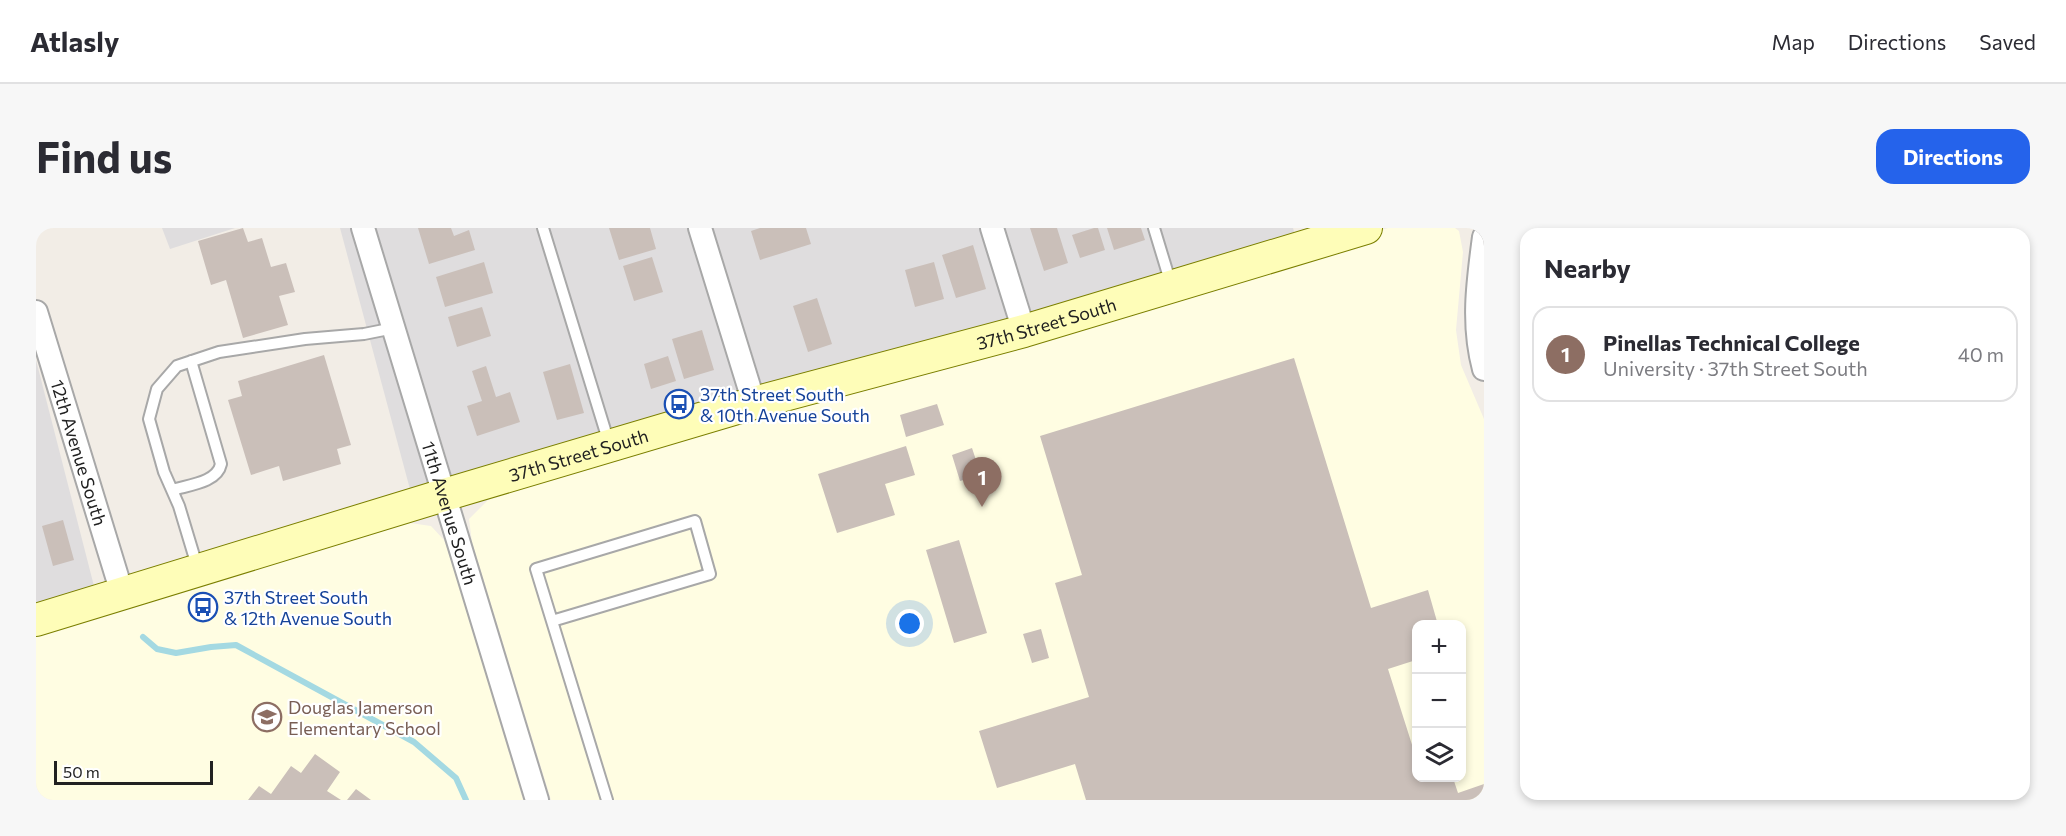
<!DOCTYPE html>
<meta charset="utf-8">
<style>
body{margin:0;font-family:Commissioner,sans-serif;background:#f7f7f7;color:#2b2b33}
.controls{position:absolute;right:18px;bottom:18px;display:grid;overflow:hidden;border-radius:12px;box-shadow:0 3px 9px #0003}
.controls button{width:54px;height:54px;display:grid;place-items:center;padding:0;border:0;border-bottom:2px solid #e1e1e2;background:#fff;color:#2b2b33;font:30px sans-serif}
.scale{position:absolute;left:18px;bottom:15px;width:159px;box-sizing:border-box;padding-left:6px;border:3px solid #212121;border-top:0;font-size:16px;line-height:21px;white-space:nowrap;color:#212121;-webkit-text-stroke:4px #fff;paint-order:stroke}
.you{position:absolute;left:874px;top:396px;width:21px;height:21px;margin:-15px;border:4px solid #fff;border-radius:50%;background:#1a73e8;box-shadow:0 0 0 9px #1a73e833}
.badge{display:grid;place-items:center;width:39px;height:39px;border-radius:50%;background:#2563eb;color:#fff;font-size:20px;font-weight:700}
.pin{position:absolute;translate:-50% -50px;filter:drop-shadow(0 2px 3px #0008)}
.pin::after{content:'';position:absolute;top:32px;width:21px;height:18px;background:inherit;clip-path:polygon(0 0,100% 0,50% 100%)}
.list{margin:0;padding:0;list-style:none}
h2{display:flex;justify-content:space-between;align-items:center;height:78px;margin:0;padding:0 24px;font-size:26px}
h2 small{font-size:20px;font-weight:400;color:#7c7c81}
.list li{display:grid;grid-template-columns:39px 1fr auto;gap:18px;align-items:center;box-sizing:border-box;height:96px;margin:0 12px 12px;padding:0 12px;border:2px solid #e1e1e2;border-radius:18px}
.list b{display:block;font-size:22px;white-space:nowrap}
.list p{margin:0;font-size:20px;white-space:nowrap;color:#7c7c81}
.list em{font-size:20px;font-style:normal;color:#7c7c81}
.icon{flex:none;width:33px;height:33px;fill:none;stroke:currentColor;stroke-width:2;stroke-linecap:round;stroke-linejoin:round}
.map{position:relative;flex:none;width:1448px;height:572px;overflow:hidden;border-radius:18px}
header{display:flex;align-items:center;gap:36px;box-sizing:border-box;height:84px;padding:0 30px;background:#fff;border-bottom:2px solid #e1e1e2}
header strong{font-size:28px}
nav{display:flex;gap:33px;margin-inline-start:auto;font-size:21px}
.intro{display:flex;align-items:center;justify-content:space-between;box-sizing:border-box;height:144px;padding:0 36px}
h1{margin:0;font-size:42px}
.button{padding:15px 27px;border-radius:18px;background:#2563eb;color:#fff;font-size:21px;font-weight:700}
main{display:flex;gap:36px;padding:0 36px}
aside{flex:1;background:#fff;border-radius:18px;box-shadow:0 3px 9px #0003}
.map>svg:first-child{display:block}
.residential{fill:#dfddde}
.education{fill:#fffde2;fill-rule:evenodd}
.lines{fill:none;stroke-linecap:round;stroke-linejoin:round}
.stream{stroke:#a4d9e2;stroke-width:6}
.building{fill:#cabfb9}
.lane-casing{stroke:#a8a8a8;stroke-width:14}
.street-casing{stroke:#a8a8a8;stroke-width:26}
.secondary-casing{stroke:#7b7f00;stroke-width:34}
.lane{stroke:#fff;stroke-width:10}
.street{stroke:#fff;stroke-width:22}
.secondary{stroke:#fefdb8;stroke-width:32}
.labels{text-anchor:middle;dominant-baseline:central;stroke-width:4.5;stroke-linejoin:round;paint-order:stroke}
.street-label{font-size:18px;fill:#212121;stroke:#fff}
.transit-label{font-size:18px;fill:#164399;stroke:#fff;text-anchor:start}
.education-label{font-size:18px;fill:#785e54;stroke:#fff;text-anchor:start}
</style>
<header>
<strong>Atlasly</strong>
<nav><a>Map</a><a>Directions</a><a>Saved</a></nav>
</header>
<div class="intro"><h1>Find us</h1><a class="button">Directions</a></div>
<main>
<div class="map">
<svg width="1448" height="572" viewBox="0 0 1448 572">
<rect width="100%" height="100%" fill="#f2ede6"/>
<!-- residential -->
<path class="residential" d="M 126,0 L 199,0 L 134,21 Z
M 304,0 L 314,0 L 393,260 L 375,265 Z
M 340,0 L 651,0 L 703,168 L 417,252 Z
M 677,0 L 943,0 L 973,96 L 727,161 Z
M 969,0 L 1257,0 L 1260,10 L 997,89 Z
M 0,132 L 59,362 L 0,380 Z"/>
<!-- education -->
<path class="education" d="M 1352,0 L 1419,0 L 1423,3 L 1427,24 L 1420,102 L 1425,137 L 1448,191 L 1448,572 L 515,572 L 436,314 L 433,291 L 456,268 ZM 1380,397 L 1426,397 L 1426,550 L 1380,550 Z
M 374,295 L 395,298 L 408,312 L 423,355 L 487,572 L 0,572 L 0,405 Z"/>
<g class="lines">
<!-- stream -->
<path class="stream" d="M 107,409 L 121,421 L 140,425 L 175,419 L 200,417 L 378,514 L 420,550 L 430,572"/>
</g>
<!-- building -->
<path class="building" d="M 207,0 L 212,14 L 226,10 L 235,39 L 250,35 L 259,64 L 243,68 L 252,97 L 207,110 L 190,52 L 175,57 L 162,13 Z
M 382,0 L 415,0 L 418,8 L 433,2 L 439,22 L 393,36 Z
M 573,0 L 614,0 L 620,21 L 583,32 Z
M 724,0 L 770,0 L 775,16 L 724,32 L 715,3 Z
M 994,0 L 1021,0 L 1032,35 L 1008,43 Z
M 1058,0 L 1062,0 L 1069,22 L 1044,30 L 1036,7 Z
M 1071,0 L 1105,0 L 1109,12 L 1078,22 Z
M 937,17 L 950,61 L 920,70 L 906,27 Z
M 616,29 L 627,64 L 598,73 L 587,38 Z
M 448,34 L 457,65 L 409,79 L 400,49 Z
M 898,34 L 908,71 L 879,79 L 869,42 Z
M 781,70 L 796,116 L 772,124 L 757,78 Z
M 446,79 L 455,108 L 421,119 L 412,89 Z
M 666,102 L 678,142 L 648,151 L 636,111 Z
M 288,127 L 315,217 L 301,221 L 305,236 L 247,253 L 243,238 L 215,247 L 192,172 L 206,168 L 202,153 Z
M 632,128 L 640,153 L 615,161 L 608,136 Z
M 1258,130 L 1335,380 L 1392,362 L 1402,397 L 1380,397 L 1380,432 L 1352,441 L 1378,523 L 1380,522 L 1380,550 L 1417,550 L 1422,565 L 1448,556 L 1448,572 L 1050,572 L 1039,536 L 961,560 L 943,503 L 1053,469 L 1019,355 L 1046,347 L 1004,208 Z
M 534,136 L 548,185 L 521,192 L 507,144 Z
M 450,138 L 460,169 L 474,164 L 484,194 L 441,208 L 431,178 L 446,173 L 436,143 Z
M 901,176 L 908,197 L 870,209 L 864,187 Z
M 870,218 L 879,247 L 849,256 L 859,287 L 801,305 L 782,246 Z
M 936,220 L 945,247 L 924,253 L 916,227 Z
M 27,292 L 38,332 L 17,338 L 6,298 Z
M 923,312 L 951,405 L 918,415 L 890,322 Z
M 1005,401 L 1013,430 L 996,435 L 987,406 Z
M 279,526 L 304,544 L 291,563 L 305,572 L 212,572 L 223,558 L 235,566 L 255,538 L 265,545 Z
M 320,561 L 335,572 L 311,572 Z"/>
<g class="lines">
<!-- lane casing -->
<g class="lane-casing">
<path id="lane" d="M 507,0 L 573,215
M 1118,0 L 1135,56
M 136,262 C 152,257 181,255 185,236 L 155,133
M 162,341 L 143,278 L 128,244 L 113,191 L 121,161 L 141,138 L 183,124 L 269,111 L 328,106 L 358,100
M 516,393 L 674,346 L 659,293 L 500,341 L 571,572"/>
</g>
<!-- street casing -->
<g class="street-casing">
<g id="street">
<path id="s1" d="M 327,0 L 501,572"/>
<path d="M 664,0 L 718,175"/>
<path d="M 956,0 L 988,103"/>
<path d="M 1448,9 C 1442,54 1436,97 1448,141"/>
<path id="s2" d="M 0,84 L 86,365"/>
</g>
</g>
<!-- secondary casing -->
<g class="secondary-casing">
<g id="secondary">
<path id="s3" d="M 0,392 L 408,267 L 718,175 L 988,103 L 1330,0"/>
</g>
</g>
<!-- lane -->
<use href="#lane" class="lane"/>
<!-- street -->
<use href="#street" class="street"/>
<!-- secondary -->
<use href="#secondary" class="secondary"/>
</g>
<!-- icons -->
<defs>
<g id="bus-ring" transform="scale(1.5)"><circle r="9.5" fill="#fff" stroke="#1a4fb4" stroke-width="1.5"/><path d="M-5-6H5V4H4V6H2V4H-2V6H-4V4H-5ZM-3.5-4V0h7V-4ZM-3.5 1.2v1.5H-2V1.2ZM2 1.2v1.5H3.5V1.2Z" fill="#1a4fb4"/></g>
<g id="school-ring" transform="scale(1.5)"><circle r="9.5" fill="#fff" stroke="#8d6e63" stroke-width="1.5"/><path d="M0-5L7-2L0 1L-7-2ZM-4 1L0 2.5L4 1V4Q0 6-4 4Z" fill="#8d6e63"/></g>
</defs>
<g fill-rule="evenodd">
<use href="#bus-ring" x="643" y="176"/>
<use href="#bus-ring" x="167" y="379"/>
<use href="#school-ring" x="231" y="489"/>
</g>
<g class="labels">
<!-- street labels -->
<g class="street-label">
<text stroke="none"><textPath href="#s3" startOffset="1053">37th Street South</textPath></text>
<text stroke="none"><textPath href="#s2" startOffset="147">12th Avenue South</textPath></text>
<text stroke="none"><textPath href="#s3" startOffset="567">37th Street South</textPath></text>
<text stroke="none"><textPath href="#s1" startOffset="298">11th Avenue South</textPath></text>
</g>
<!-- transit labels -->
<g class="transit-label">
<text x="664" y="166">37th Street South<tspan x="664" dy="21">&amp; 10th Avenue South</tspan></text>
<text x="188" y="369">37th Street South<tspan x="188" dy="21">&amp; 12th Avenue South</tspan></text>
</g>
<!-- education labels -->
<g class="education-label">
<text x="252" y="479">Douglas Jamerson<tspan x="252" dy="21">Elementary School</tspan></text>
</g>
</g>
</svg>
<div class="controls">
<button>+</button>
<button>−</button>
<button><svg class="icon" aria-label="layers" viewBox="0 0 24 24"><path d="M12 4l9 5-9 5-9-5zM3 14l9 5 9-5"/></svg></button>
</div>
<div class="scale">50 m</div>
<div class="you"></div>
<div class="pin badge" style="left:946px;top:279px;background:#8d6e63">1</div>
</div>
<aside>
<h2>Nearby<small></small></h2>
<ul class="list">
<li><span class="badge" style="background:#8d6e63">1</span><div><b>Pinellas Technical College</b><p>University · 37th Street South</p></div><em>40 m</em></li>
</ul>
</aside>
</main>
